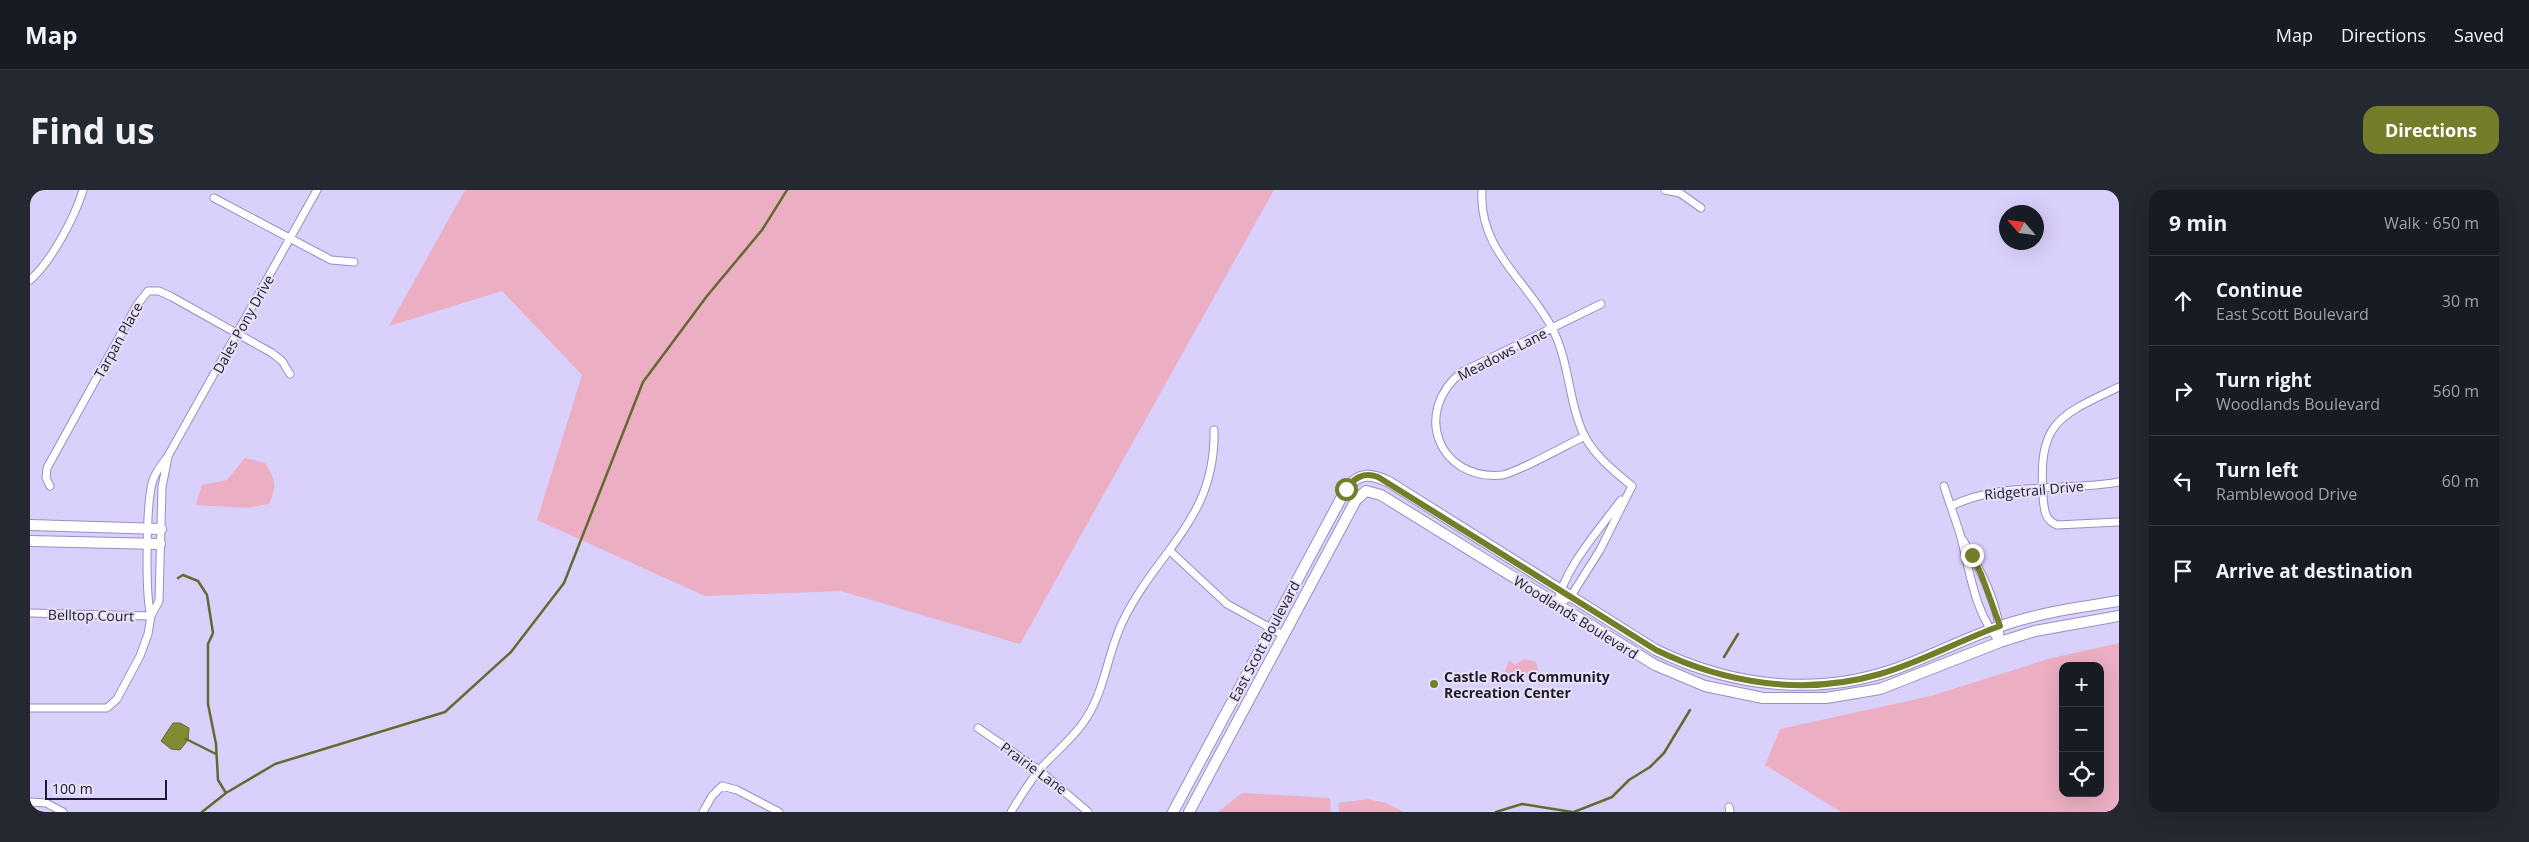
<!DOCTYPE html>
<meta charset="utf-8">
<style>
body{margin:0;font-family:"Open Sans",sans-serif;background:#242831;color:#f1f3f6}
.controls{position:absolute;right:15px;bottom:15px;display:grid;overflow:hidden;border-radius:10px;box-shadow:0 5px 20px #0002}
.controls button{width:45px;height:45px;display:grid;place-items:center;padding:0;border:0;border-bottom:1px solid #363941;background:#171b24;color:#f1f3f6;font:25px sans-serif}
.compass{position:absolute;left:1969px;top:15px;width:45px;height:45px;border-radius:50%;background:#171b24;box-shadow:0 5px 20px #0002;rotate:298deg}
.scale{position:absolute;left:15px;bottom:12px;width:122px;box-sizing:border-box;padding-left:5px;border:2px solid #1f192d;border-top:0;font-size:14px;line-height:18px;white-space:nowrap;color:#1f192d;-webkit-text-stroke:4px #e6e1f7;paint-order:stroke}
.stop{position:absolute;width:15px;height:15px;margin:-11px;border:4px solid #747e2a;border-radius:50%;background:#fff}
.stop.end{background:#747e2a;border-color:#fff;box-shadow:0 1px 5px #0008}
.list{margin:0;padding:0;list-style:none}
h2{display:flex;justify-content:space-between;align-items:center;height:65px;margin:0;padding:0 20px;font-size:21px}
h2 small{font-size:16px;font-weight:400;color:#9ea1a6}
.list li{display:grid;grid-template-columns:32px 1fr auto;gap:15px;align-items:center;box-sizing:border-box;height:90px;padding:0 20px;border-top:1px solid #363941}
.list b{display:block;font-size:19px;white-space:nowrap}
.list p{margin:0;font-size:16px;white-space:nowrap;color:#9ea1a6}
.list em{font-size:16px;font-style:normal;color:#9ea1a6}
.icon{flex:none;width:28px;height:28px;fill:none;stroke:currentColor;stroke-width:2;stroke-linecap:round;stroke-linejoin:round}
.map{position:relative;flex:none;width:2089px;height:622px;overflow:hidden;border-radius:15px}
header{display:flex;align-items:center;gap:30px;box-sizing:border-box;height:70px;padding:0 25px;background:#171b24;border-bottom:1px solid #363941}
header strong{font-size:24px}
nav{display:flex;gap:28px;margin-inline-start:auto;font-size:18px}
.intro{display:flex;align-items:center;justify-content:space-between;box-sizing:border-box;height:120px;padding:0 30px}
h1{margin:0;font-size:35px}
.button{padding:12px 22px;border-radius:15px;background:#747e2a;color:#fff;font-size:18px;font-weight:700}
main{display:flex;gap:30px;padding:0 30px}
aside{flex:1;background:#171b24;border-radius:15px;box-shadow:0 5px 20px #0002}
.map>svg:first-child{display:block}
.green{fill:#ebaec3;fill-rule:evenodd}
.water{fill:#808b33;stroke:#636931}
.lines{fill:none;stroke-linecap:round;stroke-linejoin:round}
.stream{stroke:#636931;stroke-width:2.5}
.street-casing{stroke:#9b8dc1;stroke-width:9}
.secondary-casing{stroke:#9b8dc1;stroke-width:12}
.street{stroke:#fff;stroke-width:7}
.secondary{stroke:#fff;stroke-width:10}
.route{stroke:#747e2a;stroke-width:6}
.poi-dot{fill:#747e2a;stroke:#e6e1f7;stroke-width:2}
.labels{text-anchor:middle;dominant-baseline:central;stroke-width:4;stroke-linejoin:round;paint-order:stroke}
.street-label{font-size:14px;fill:#1f192d;stroke:#e6e1f7}
.poi-label{font-size:14px;font-weight:bold;fill:#1f192d;stroke:#e6e1f7;text-anchor:start}
</style>
<header>
<strong>Map</strong>
<nav><a>Map</a><a>Directions</a><a>Saved</a></nav>
</header>
<div class="intro"><h1>Find us</h1><a class="button">Directions</a></div>
<main>
<div class="map">
<svg width="2089" height="622" viewBox="0 0 2089 622">
<rect width="100%" height="100%" fill="#dad0fc"/>
<!-- green -->
<path class="green" d="M 435,0 L 1244,0 L 990,454 L 811,401 L 675,406 L 507,330 L 552,185 L 472,101 L 359,136 Z
M 215,268 L 235,273 C 246,290 247,295 239,314 L 217,318 L 166,315 L 172,295 L 197,290 Z
M 2089,453 L 2089,622 L 1811,622 L 1735,575 L 1750,539 L 1901,506 L 2018,469 ZM 2033,476 L 2070,476 L 2070,603 L 2033,603 Z
M 1494,469 L 1506,472 L 1508,480 C 1498,489 1490,490 1477,486 L 1475,481 L 1479,470 L 1485,475 Z
M 1212,603 L 1300,608 L 1301,622 L 1188,622 Z
M 1338,609 L 1356,613 L 1374,622 L 1309,622 L 1308,613 Z"/>
<!-- water -->
<path class="water" d="M 143,533 L 150,533 L 159,538 L 158,550 L 150,560 L 141,559 L 131,551 Z"/>
<g class="lines">
<!-- stream -->
<path class="stream" d="M 148,388 L 153,385 L 168,391 L 177,405 L 183,443 L 178,454 L 178,514 L 186,554 L 188,590 L 196,603 L 172,622
M 1694,467 L 1708,444
M 156,549 L 186,564
M 196,603 L 245,574 L 415,522 L 481,462 L 534,393 L 613,192 L 677,106 L 732,40 L 757,0
M 1466,622 L 1492,614 L 1542,622
M 1544,622 L 1582,607 L 1599,590 L 1620,577 L 1634,563 L 1660,520"/>
<!-- street casing -->
<g class="street-casing">
<path id="street" d="M 1452,0 C 1448,60 1497,90 1522,138 C 1540,172 1538,213 1555,247 C 1566,267 1585,282 1602,296
M 1635,0 L 1650,3 L 1671,18
M 184,8 L 301,70 L 324,72
M 0,90 C 21,72 45,27 53,0
M 2089,197 C 2028,226 2008,232 2013,306 C 2014,318 2014,330 2027,335 L 2089,332
M 1555,246 C 1538,254 1487,283 1472,285 C 1408,291 1382,221 1432,182 L 1571,114
M 20,296 L 16,288 L 17,278 L 107,115 L 118,101 L 129,101 L 142,107 L 242,163 L 252,171 L 260,184
M 1914,296 C 1919,312 1925,328 1930,344 C 1940,380 1944,423 1970,452
M 1921,316 C 1973,291 2033,302 2089,292
M 1933,350 C 1950,379 1971,417 1970,452
M 1140,361 L 1197,414 L 1253,445
M 1527,415 L 1541,406 L 1570,360 L 1602,296
M 1527,415 C 1534,378 1569,340 1591,310
M 0,423 L 121,426
M 121,426 C 115,405 116,310 123,290 C 126,281 132,274 138,266 L 287,0
M 0,518 L 77,518 L 87,509 L 110,466 L 118,444 L 121,426 L 129,411 L 132,297 L 138,267
M 948,538 L 1009,580 L 1058,622
M 0,612 L 16,613 L 33,622
M 1699,617 L 1700,622
M 673,622 L 682,606 L 692,596 L 707,600 L 749,622
M 981,622 C 990,607 1000,591 1011,578 C 1026,561 1046,546 1057,527 C 1075,499 1078,461 1093,431 C 1128,359 1186,329 1184,240"/>
</g>
<!-- secondary casing -->
<g class="secondary-casing">
<path id="secondary" d="M 0,335 L 131,339
M 0,351 L 130,354
M 1143,622 L 1316,299 C 1329,282 1341,283 1359,292 L 1626,460 C 1702,497 1788,507 1868,478 C 1905,464 1940,446 1977,434 C 2013,422 2052,417 2089,411
M 1159,622 L 1326,310 L 1336,301 L 1351,305 L 1625,475 L 1675,496 L 1733,508 L 1796,508 L 1850,499 L 1970,452 L 2005,441 L 2089,426"/>
</g>
<!-- street -->
<use href="#street" class="street"/>
<!-- secondary -->
<use href="#secondary" class="secondary"/>
</g>
<g class="lines">
<!-- route -->
<path class="route" d="M 1316,299 C 1325,287 1334,282 1348,287 L 1626,460 C 1696,494 1774,506 1850,484 C 1892,472 1930,450 1970,436 L 1951,384 L 1942,365"/>
</g>
<!-- markers -->
<circle class="poi-dot" cx="1404" cy="494" r="5"/>
<g class="labels">
<!-- street labels -->
<g class="street-label">
<text transform="translate(213 134) rotate(-61)">Dales Pony Drive</text>
<text transform="translate(88 150) rotate(-61)">Tarpan Place</text>
<text transform="translate(1472 164) rotate(-27)">Meadows Lane</text>
<text transform="translate(2004 300) rotate(-5)">Ridgetrail Drive</text>
<text transform="translate(61 425) rotate(1)">Belltop Court</text>
<text transform="translate(1546 427) rotate(32)">Woodlands Boulevard</text>
<text transform="translate(1234 451) rotate(-62)">East Scott Boulevard</text>
<text transform="translate(1004 578) rotate(36)">Prairie Lane</text>
</g>
<!-- poi labels -->
<g class="poi-label">
<text x="1414" y="486">Castle Rock Community<tspan x="1414" dy="16">Recreation Center</tspan></text>
</g>
</g>
</svg>
<div class="controls">
<button>+</button>
<button>−</button>
<button><svg class="icon" aria-label="locate" viewBox="0 0 24 24"><circle cx="12" cy="12" r="6"/><path d="M12 2v4M12 18v4M2 12h4M18 12h4"/></svg></button>
</div>
<svg class="compass" viewBox="-18 -18 36 36"><path d="M0-13l5 13h-10z" fill="#e53935"/><path d="M0 13l5-13h-10z" fill="#9ea1a6"/></svg>
<div class="scale">100 m</div>
<div class="stop" style="left:1316px;top:299px"></div>
<div class="stop end" style="left:1942px;top:365px"></div>
</div>
<aside>
<h2>9 min<small>Walk · 650 m</small></h2>
<ul class="list">
<li><svg class="icon" aria-label="ahead" viewBox="0 0 24 24"><path d="M12 20V5M6 11l6-6 6 6"/></svg><div><b>Continue</b><p>East Scott Boulevard</p></div><em>30 m</em></li>
<li><svg class="icon" aria-label="right" viewBox="0 0 24 24"><path d="M7 20v-9h11M14 6l5 5-5 5"/></svg><div><b>Turn right</b><p>Woodlands Boulevard</p></div><em>560 m</em></li>
<li><svg class="icon" aria-label="left" viewBox="0 0 24 24"><path d="M17 20v-9H6M10 6l-5 5 5 5"/></svg><div><b>Turn left</b><p>Ramblewood Drive</p></div><em>60 m</em></li>
<li><svg class="icon" aria-label="arrive" viewBox="0 0 24 24"><path d="M6 21V4h12l-3 4 3 4H6"/></svg><div><b>Arrive at destination</b></div></li>
</ul>
</aside>
</main>
